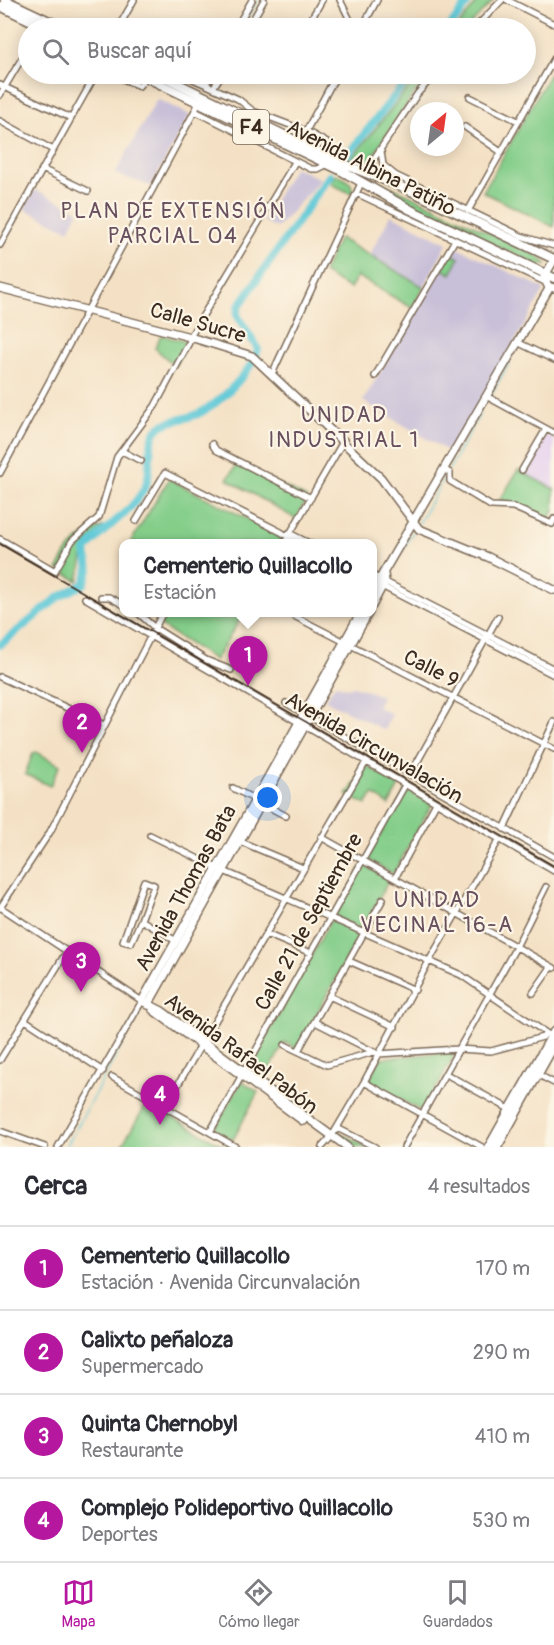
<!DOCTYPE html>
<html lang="es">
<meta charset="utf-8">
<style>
body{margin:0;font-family:Pangolin,sans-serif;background:#f2f2f3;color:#2b2b33}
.compass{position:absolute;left:410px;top:102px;width:54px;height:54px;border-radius:50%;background:#fff;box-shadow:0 3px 15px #0003;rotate:29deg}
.you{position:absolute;left:268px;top:798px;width:21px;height:21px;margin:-15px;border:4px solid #fff;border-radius:50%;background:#1a73e8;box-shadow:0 0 0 9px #1a73e833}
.badge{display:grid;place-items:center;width:39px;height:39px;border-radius:50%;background:#b5179e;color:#fff;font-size:20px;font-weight:700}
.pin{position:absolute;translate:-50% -50px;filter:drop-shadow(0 2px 3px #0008)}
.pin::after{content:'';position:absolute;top:32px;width:21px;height:18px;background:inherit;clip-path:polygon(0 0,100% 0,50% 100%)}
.popup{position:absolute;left:119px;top:539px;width:258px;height:78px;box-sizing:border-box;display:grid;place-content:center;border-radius:12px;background:#fff;filter:drop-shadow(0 2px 4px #0005);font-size:20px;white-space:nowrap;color:#7c7c81}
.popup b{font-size:22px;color:#2b2b33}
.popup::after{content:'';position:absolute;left:50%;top:100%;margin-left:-12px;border:12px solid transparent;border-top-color:#fff}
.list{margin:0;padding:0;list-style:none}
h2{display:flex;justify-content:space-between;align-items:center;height:78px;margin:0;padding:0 24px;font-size:26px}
h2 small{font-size:20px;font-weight:400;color:#7c7c81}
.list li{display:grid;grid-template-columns:39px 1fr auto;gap:18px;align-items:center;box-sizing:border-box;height:84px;padding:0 24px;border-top:2px solid #e1e1e2}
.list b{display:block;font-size:22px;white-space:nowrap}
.list p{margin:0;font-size:20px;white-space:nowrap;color:#7c7c81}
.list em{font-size:20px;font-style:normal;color:#7c7c81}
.icon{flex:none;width:33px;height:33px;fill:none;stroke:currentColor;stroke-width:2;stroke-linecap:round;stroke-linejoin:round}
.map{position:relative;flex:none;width:554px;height:1147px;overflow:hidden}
.search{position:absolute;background:#fff;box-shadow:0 3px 15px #0003;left:18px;right:18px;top:18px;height:66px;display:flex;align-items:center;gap:15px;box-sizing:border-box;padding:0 21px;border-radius:33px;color:#7c7c81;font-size:22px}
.sheet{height:414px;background:#fff}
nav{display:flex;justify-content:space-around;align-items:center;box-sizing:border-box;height:84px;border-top:2px solid #e1e1e2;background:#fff;font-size:16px;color:#7c7c81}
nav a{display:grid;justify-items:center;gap:3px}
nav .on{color:#b5179e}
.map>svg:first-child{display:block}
.built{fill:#e6d2f0}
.industrial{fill:#c8bfd8}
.green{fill:#84ce8a;stroke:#607c54;stroke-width:1.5}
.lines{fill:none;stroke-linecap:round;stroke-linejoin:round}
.stream{stroke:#5dc8d7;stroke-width:1.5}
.river{stroke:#5dc8d7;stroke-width:8}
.minor-casing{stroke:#7c6a58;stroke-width:8}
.major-casing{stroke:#7c6a58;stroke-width:10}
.highway-casing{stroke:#7c6a58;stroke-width:11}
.minor{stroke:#fff;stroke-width:5}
.major{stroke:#fff;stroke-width:7}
.highway{stroke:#fff;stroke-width:8}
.tram{stroke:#3b2a1e;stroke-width:1.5}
.labels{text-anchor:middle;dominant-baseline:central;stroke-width:4.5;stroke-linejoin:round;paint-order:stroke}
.shield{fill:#fcf5e5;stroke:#75675a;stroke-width:1.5}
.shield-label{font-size:20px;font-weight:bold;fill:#3b2a1e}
.street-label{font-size:21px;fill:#3b2a1e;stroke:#fcf5e5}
.neighbourhood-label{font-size:22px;letter-spacing:1.5px;fill:#674f5d;stroke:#fcf5e5}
</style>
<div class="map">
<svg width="554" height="1147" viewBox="0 0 554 1147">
<rect width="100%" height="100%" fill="#fcf5e5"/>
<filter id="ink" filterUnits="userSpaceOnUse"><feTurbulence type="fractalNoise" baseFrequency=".0167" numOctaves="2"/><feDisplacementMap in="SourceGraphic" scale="12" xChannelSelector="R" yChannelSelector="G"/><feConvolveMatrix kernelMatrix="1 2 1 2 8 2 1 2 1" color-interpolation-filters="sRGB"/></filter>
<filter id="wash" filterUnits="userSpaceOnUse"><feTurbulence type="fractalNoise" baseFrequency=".008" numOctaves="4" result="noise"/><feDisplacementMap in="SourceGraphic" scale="24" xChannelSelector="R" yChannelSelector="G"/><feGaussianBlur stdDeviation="1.35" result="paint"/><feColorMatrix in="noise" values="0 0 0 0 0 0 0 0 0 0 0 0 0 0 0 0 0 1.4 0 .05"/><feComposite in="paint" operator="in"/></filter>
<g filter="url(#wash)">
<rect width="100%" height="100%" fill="#f4e1c5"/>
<!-- built -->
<path class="built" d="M 548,435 L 554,439 L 554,489 L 524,473 L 545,436 Z"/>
<!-- industrial -->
<path class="industrial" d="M 157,99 L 190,115 L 151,186 L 115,174 Z
M 294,167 L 321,179 L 277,228 L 263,221 Z
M 34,189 L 79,211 L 69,230 L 24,209 Z
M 391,215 L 447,243 L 424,287 L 369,256 Z
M 455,246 L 545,289 L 451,453 L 363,401 Z
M 335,684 L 347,688 L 353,686 L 382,696 L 377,707 L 392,714 L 384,730 L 325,700 Z"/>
<!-- green -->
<path class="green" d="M 479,0 L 494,0 L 467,28 L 456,28 Z
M 554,66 L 554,227 L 483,192 Z
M 419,74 L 427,74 L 372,157 L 366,164 L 352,158 Z
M 336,174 C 346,179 354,182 352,194 L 331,184 Z
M 363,176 L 408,194 L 538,256 L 547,265 L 537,265 L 411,206 Z
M 339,238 L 424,287 L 412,308 L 357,276 L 350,289 L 323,273 Z
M 450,253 L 459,258 L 451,274 L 442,269 Z
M 161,335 L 187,342 L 175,366 L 155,348 Z
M 238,463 L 307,498 L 296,519 L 227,479 Z
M 518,470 L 554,489 L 554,511 L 549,519 L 516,504 L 499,502 Z
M 169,479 L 281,536 L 283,538 L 279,544 L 130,543 Z
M 104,526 L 86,544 L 78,581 L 58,569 C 68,546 80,535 104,526 Z
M 166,613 L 166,612 L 244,613 L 215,660 L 159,625 Z
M 36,752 L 60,765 L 50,786 L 25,774 L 33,753 Z
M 366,765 L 399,786 L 389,805 L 373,794 L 366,805 L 347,795 Z
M 406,790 L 432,804 L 393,874 L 367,859 Z
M 363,864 L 389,880 L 362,929 L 334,917 Z
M 331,920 L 360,935 L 297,1049 L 285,1042 L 263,1082 L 248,1071 Z
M 456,1052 L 423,1112 L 368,1081 L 381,1058 Z
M 242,1081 L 258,1092 L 233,1140 L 214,1130 Z
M 147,1103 L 226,1147 L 121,1147 Z
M 340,1133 L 368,1147 L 351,1147 L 337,1137 Z"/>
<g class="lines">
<!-- stream -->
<path class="stream" d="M 240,28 L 258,0
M 214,81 L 218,74
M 184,136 L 194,118
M 491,394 L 510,362
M 449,469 L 480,414
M 419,523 L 446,474
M 388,575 L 413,532
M 66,1147 L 142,1008"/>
<!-- river -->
<path class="river" d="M 449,28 L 470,0
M 346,157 L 412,74
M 0,645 L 59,597 L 84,584 L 89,570 L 86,551 C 102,527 132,514 145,487 C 154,470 144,438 161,426 C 172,419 189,419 200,413 C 221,402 252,371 258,349 L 237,315 L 239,306 L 330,175"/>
</g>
</g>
<g filter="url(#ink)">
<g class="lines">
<!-- minor casing -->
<g class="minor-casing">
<path id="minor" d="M 340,0 L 354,28
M 507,0 L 554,24
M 252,21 L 266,28
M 118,28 L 134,0
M 236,28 L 252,0
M 248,28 L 264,0
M 306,28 L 322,0
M 362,28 L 377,0
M 475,28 L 502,0
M 112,74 L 139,86 L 146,77
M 182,74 L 238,99 L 253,111 L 306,131 L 329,144 L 332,150 L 331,157
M 318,74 L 333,82
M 206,84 L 212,74
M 0,85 L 71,118
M 213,88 L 222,74
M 0,95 L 28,48
M 470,97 L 518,121
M 195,111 L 311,169 L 318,169 L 328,164
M 0,121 L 53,150
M 465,127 L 501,152
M 306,131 L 337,74
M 381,151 L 383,165 L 395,175 L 521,236 L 554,246
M 42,169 L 88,191
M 365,172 L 418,93 L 435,74
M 358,194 L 545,282
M 468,211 L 554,59
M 0,245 L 96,74
M 190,337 L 295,162
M 517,342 L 554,360
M 272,374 L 362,181
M 375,376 L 455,240
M 486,396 L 554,433
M 212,444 L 216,450 L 311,498
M 122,451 L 141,461
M 445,470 L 450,473 L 450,481 L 491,506 L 513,507 L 552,524 L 554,519
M 522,470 L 546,429
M 0,473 L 199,103
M 136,521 L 165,473 L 281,532 L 299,544
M 289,533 L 311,544
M 0,539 L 55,571 L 72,541 L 99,517 L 117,457 L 155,406 L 192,337
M 284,544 L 344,440
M 372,575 L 554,669
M 372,581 L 554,675
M 101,597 L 109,597 L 124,605
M 85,598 L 554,871
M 137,612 L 155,628 L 206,660 L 231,670
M 294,616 L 554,749
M 0,677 L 104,725
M 286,703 L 554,857
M 410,775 L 498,617
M 233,788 L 286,816
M 504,829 L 554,722
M 150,835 L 217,868 L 461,975 L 552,1037
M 321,837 L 554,968
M 239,841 L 303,868
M 395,878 L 436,803
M 0,907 L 142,1001 L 58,1147
M 0,908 L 50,832 L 163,612
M 141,920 L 131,943 L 123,941 L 144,881 L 154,885 L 141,920 L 176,941
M 266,934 L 311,953
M 349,961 L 415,990
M 533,993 L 551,967
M 329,996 L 395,1027
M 25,1020 L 103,1071
M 315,1022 L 378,1054 L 458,1049 L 491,1051 L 543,1037 L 546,1033
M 285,1045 L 327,1065 L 374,1052
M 298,1051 L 383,899
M 0,1060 L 67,951
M 446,1074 L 511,1110
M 537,1074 L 554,1083
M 112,1077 L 236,1147
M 364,1082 L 482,1147
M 165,1107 L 366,762
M 337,1128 L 375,1147
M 0,1131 L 45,1147
M 210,1132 L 405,785
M 322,1147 L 332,1136 L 364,1082 L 429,961 L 499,840
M 404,1147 L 516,947 L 546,887"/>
</g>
<!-- major casing -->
<g class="major-casing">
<path id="major" d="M 554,260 L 544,277 L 548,286 L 554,288
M 0,288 L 190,337 L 252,356 L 381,478 L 419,529 L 488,557 L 554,590
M 372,592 L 550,287
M 372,606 L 385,581 L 384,574
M 148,1005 L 369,612
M 153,1010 L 303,1121
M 347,1147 L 162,1011 L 142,1001 L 361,612"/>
</g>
<!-- highway casing -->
<g class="highway-casing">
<path id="highway" d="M 5,0 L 64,28
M 0,6 L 46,28
M 139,74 L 340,170 L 411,210 L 554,278
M 158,74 L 344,164 L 411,191 L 554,259
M 489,1147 L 554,1032
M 497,1147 L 554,1045"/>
</g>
<!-- minor -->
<use href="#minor" class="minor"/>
<!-- major -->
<use href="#major" class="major"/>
<!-- highway -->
<use href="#highway" class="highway"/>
<!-- tram -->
<path class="tram" d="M 0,544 L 554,866"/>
</g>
</g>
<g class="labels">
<!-- shield labels -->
<rect class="shield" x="233" y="110" width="36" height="34" rx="4.5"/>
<g class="shield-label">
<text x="251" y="127">F4</text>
</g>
<!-- street labels -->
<g class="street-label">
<text transform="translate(371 168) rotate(27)">Avenida Albina Patiño</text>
<text transform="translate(198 323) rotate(16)">Calle Sucre</text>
<text transform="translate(431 669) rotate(27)">Calle 9</text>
<text transform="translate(374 748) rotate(30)">Avenida Circunvalación</text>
<text transform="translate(186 888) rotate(-61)">Avenida Thomas Bata</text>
<text transform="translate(309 922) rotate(-61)">Calle 21 de Septiembre</text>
<text transform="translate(241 1054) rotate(37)">Avenida Rafael Pabón</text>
</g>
<!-- neighbourhood labels -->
<g class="neighbourhood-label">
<text x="173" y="211">PLAN DE EXTENSIÓN<tspan x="173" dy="25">PARCIAL 04</tspan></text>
<text x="344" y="415">UNIDAD<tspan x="344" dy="25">INDUSTRIAL 1</tspan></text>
<text x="437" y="900">UNIDAD<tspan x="437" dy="25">VECINAL 16-A</tspan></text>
</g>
</g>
</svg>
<svg class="compass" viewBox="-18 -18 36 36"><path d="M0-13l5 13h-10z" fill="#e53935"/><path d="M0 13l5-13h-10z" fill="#7c7c81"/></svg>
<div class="you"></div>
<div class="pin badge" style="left:248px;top:686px">1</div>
<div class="popup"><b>Cementerio Quillacollo</b>Estación</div>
<div class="pin badge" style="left:82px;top:753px">2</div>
<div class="pin badge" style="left:81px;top:992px">3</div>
<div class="pin badge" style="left:160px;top:1125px">4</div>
<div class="search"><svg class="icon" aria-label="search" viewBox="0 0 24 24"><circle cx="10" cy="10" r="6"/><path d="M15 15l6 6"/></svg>Buscar aquí</div>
</div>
<section class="sheet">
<h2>Cerca<small>4 resultados</small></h2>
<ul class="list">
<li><span class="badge">1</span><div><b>Cementerio Quillacollo</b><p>Estación · Avenida Circunvalación</p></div><em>170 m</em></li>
<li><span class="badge">2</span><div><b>Calixto peñaloza</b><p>Supermercado</p></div><em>290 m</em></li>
<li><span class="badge">3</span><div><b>Quinta Chernobyl</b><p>Restaurante</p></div><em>410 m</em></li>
<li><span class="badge">4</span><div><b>Complejo Polideportivo Quillacollo</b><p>Deportes</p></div><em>530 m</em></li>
</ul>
</section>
<nav>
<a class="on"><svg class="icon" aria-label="map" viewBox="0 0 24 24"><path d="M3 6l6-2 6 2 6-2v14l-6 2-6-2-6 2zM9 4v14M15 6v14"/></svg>Mapa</a>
<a><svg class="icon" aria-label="directions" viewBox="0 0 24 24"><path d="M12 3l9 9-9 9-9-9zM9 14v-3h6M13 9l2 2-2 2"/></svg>Cómo llegar</a>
<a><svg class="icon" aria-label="saved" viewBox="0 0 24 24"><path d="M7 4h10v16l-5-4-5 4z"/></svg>Guardados</a>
</nav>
